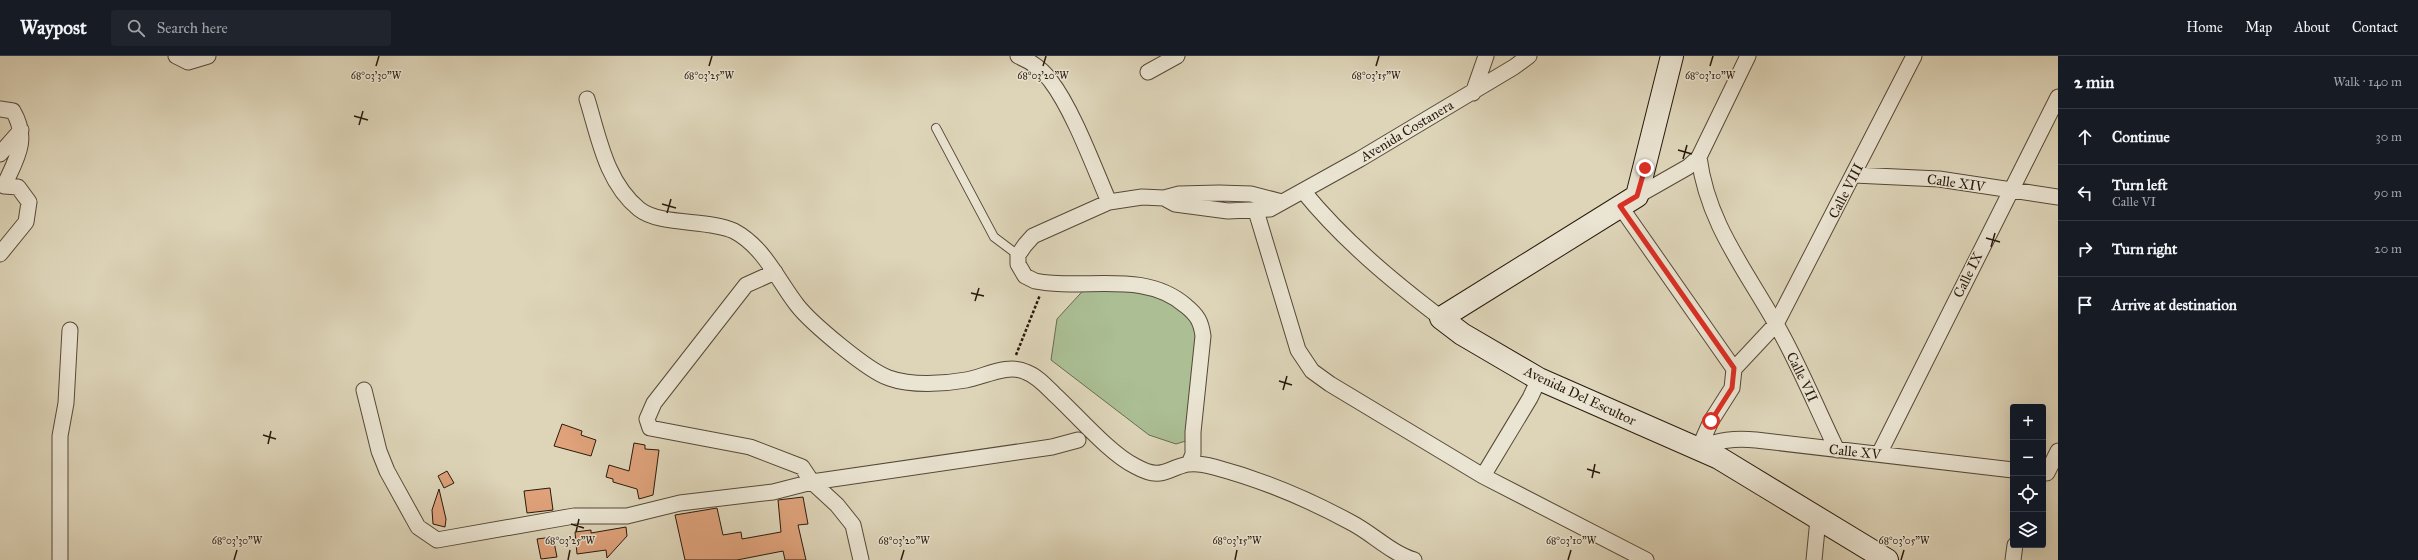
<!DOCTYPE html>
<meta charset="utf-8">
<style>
body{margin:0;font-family:"IM FELL Great Primer",serif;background:#20242c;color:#f1f3f6}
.controls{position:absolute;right:12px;bottom:12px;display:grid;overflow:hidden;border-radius:4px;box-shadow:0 4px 16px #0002}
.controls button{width:36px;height:36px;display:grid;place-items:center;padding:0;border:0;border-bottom:1px solid #363941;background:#171b24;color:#f1f3f6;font:20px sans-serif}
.stop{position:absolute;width:12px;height:12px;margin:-9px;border:3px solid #d93025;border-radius:50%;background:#fff}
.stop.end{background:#d93025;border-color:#fff;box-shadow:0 1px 4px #0008}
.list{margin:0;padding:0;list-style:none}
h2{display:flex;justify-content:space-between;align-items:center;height:52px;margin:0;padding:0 16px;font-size:17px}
h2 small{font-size:13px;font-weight:400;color:#9ea1a6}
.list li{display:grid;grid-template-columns:26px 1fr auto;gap:12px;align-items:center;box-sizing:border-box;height:56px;padding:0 16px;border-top:1px solid #363941}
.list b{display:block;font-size:15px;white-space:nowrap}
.list p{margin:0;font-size:13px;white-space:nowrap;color:#9ea1a6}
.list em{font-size:13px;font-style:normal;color:#9ea1a6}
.icon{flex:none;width:22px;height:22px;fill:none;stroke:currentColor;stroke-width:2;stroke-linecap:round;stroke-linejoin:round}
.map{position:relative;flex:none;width:2058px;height:504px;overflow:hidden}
header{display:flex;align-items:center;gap:24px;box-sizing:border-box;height:56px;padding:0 20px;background:#171b24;border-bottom:1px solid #363941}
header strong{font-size:19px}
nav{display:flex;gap:22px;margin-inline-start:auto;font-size:14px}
.search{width:280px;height:36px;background:#20242c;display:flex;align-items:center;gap:10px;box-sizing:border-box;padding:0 14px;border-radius:4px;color:#9ea1a6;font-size:15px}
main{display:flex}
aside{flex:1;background:#171b24}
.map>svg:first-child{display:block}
.green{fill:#abbe94;stroke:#6a6c50}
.building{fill:#dfa27b;stroke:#291a0c}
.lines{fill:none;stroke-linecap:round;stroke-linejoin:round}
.lane-casing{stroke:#564937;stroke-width:10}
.street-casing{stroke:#564937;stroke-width:17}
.secondary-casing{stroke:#291a0c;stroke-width:24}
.path{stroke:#291a0c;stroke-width:2.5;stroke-dasharray:3 2;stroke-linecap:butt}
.lane{stroke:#eae4d2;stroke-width:8}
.street{stroke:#eae4d2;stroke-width:15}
.secondary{stroke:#eae4d2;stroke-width:22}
.route{stroke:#d93025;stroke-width:5}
.ticks{fill:none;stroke:#291a0c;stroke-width:1.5}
.labels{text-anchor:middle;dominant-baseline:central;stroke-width:3;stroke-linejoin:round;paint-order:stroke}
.street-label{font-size:14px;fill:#291a0c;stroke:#eae4d2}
.ticks-label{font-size:10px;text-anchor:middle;fill:#291a0c;stroke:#eae4d2;stroke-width:3;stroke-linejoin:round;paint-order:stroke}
</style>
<header>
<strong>Waypost</strong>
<div class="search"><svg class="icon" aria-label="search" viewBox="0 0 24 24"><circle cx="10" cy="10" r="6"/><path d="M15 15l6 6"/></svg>Search here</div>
<nav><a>Home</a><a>Map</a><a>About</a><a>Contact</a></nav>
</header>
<main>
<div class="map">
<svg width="2058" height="504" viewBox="0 0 2058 504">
<rect width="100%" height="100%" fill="#ded5b9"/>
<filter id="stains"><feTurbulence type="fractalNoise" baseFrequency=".005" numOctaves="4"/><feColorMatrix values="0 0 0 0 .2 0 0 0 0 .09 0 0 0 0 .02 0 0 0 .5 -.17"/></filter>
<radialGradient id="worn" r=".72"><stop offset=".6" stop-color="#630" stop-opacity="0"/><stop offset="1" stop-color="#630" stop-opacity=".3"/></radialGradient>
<!-- green -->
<path class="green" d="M 1090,227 L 1134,228 L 1198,256 L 1189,384 L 1176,388 L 1149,379 L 1051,304 L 1057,263 Z"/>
<!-- building -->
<path class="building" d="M 562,368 L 582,375 L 581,379 L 596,384 L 591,400 L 554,390 Z
M 634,387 L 645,389 L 645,393 L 659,394 L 653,439 L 639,443 L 637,433 L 613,426 L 613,423 L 606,421 L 609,409 L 629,415 Z
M 447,415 L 454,427 L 444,432 L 438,420 Z
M 550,432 L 553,454 L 527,457 L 524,435 Z
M 439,433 L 446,463 L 445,471 L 433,468 L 432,454 Z
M 803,441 L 808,468 L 798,469 L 806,504 L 785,504 L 783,495 L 737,504 L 685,504 L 675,459 L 717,452 L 723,479 L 741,476 L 742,483 L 781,476 L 778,444 Z
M 626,471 L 627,480 L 607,502 L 606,494 L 577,498 L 575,476 L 591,474 L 591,477 Z
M 553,481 L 557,501 L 541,503 L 537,483 Z"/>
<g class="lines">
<!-- lane casing -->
<g class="lane-casing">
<path id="lane" d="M 936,72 L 994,181 L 1018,199"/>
</g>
<!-- street casing -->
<g class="street-casing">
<path id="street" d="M 176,0 L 188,6 L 208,0
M 1018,0 C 1030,5 1042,13 1050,24 C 1073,54 1093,109 1109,146
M 1148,16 L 1177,0
M 1473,37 L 1486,0
M 587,43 C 599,82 606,126 639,153 C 660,170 709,163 734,175 C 764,191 777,223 797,249 C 811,267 868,315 889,322 C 911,330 944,328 966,324 C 984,321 1008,307 1026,316 C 1037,320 1046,330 1054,338 C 1076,358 1110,398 1135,410 C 1162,425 1165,413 1188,408 C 1195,407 1207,409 1214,411 C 1263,424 1308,443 1352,467 C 1373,478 1391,497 1414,504
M 0,53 L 13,55 C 30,84 16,103 4,130 L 18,131 L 29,146 L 26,166 L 0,198
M 0,98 L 21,74
M 1699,101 C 1707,166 1745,213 1776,268 C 1799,308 1817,353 1837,394
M 1854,119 L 1939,123 L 2058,141
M 1303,135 C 1343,184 1391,224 1441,262
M 1637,140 L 1688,111 L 1699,101 L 1748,0
M 1164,142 L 1175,148 L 1228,155 L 1270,153 L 1360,103 L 1514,11 L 1529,0
M 1620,150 L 1734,313
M 1256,155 L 1298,294 L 1312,315 L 1330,328 L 1483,420 L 1646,504
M 775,216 L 746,229 L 654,347 L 647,363 L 650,372 L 750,391 L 802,411 L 812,426 L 837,449 L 853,469 L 861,504
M 364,334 L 379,395 L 387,415 L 418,471 L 437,484 L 574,460 L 627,460 L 680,447 L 773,436 L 812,426 L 1052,391 L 1078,384
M 1699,392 L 1711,365 L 1732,332 L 1734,313 L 1776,268 L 1914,0
M 1699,392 C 1719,384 1734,382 1756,384 L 2013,414
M 1879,398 L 2058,41
M 1189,408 L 1193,398 L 1193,376 L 1203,280 C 1201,265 1197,259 1186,250 C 1144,213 1084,235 1035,225 L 1025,220 L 1018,208 L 1018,199 L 1025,189 L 1033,180 L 1109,146 L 1142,141 L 1164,142 L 1179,138 L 1219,137 L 1251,138 L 1282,146
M 2047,417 L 2058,395
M 1483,420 L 1530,342 L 1539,323
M 60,504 L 60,380 L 66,347 L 70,274
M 1814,504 L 1818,463
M 2013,504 L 2015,489"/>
</g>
<!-- secondary casing -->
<g class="secondary-casing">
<path id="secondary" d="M 1672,0 L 1637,140 L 1441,262 L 1462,278 L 1539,323 L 1719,402 L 1887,504"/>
</g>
<!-- path -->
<path class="path" d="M 1016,299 L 1040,239"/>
<!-- lane -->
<use href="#lane" class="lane"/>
<!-- street -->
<use href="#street" class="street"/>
<!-- secondary -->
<use href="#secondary" class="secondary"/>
</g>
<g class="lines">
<!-- route -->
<path class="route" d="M 1645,112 L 1637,140 L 1620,150 L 1734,312 L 1732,332 L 1711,365"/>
</g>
<!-- ticks -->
<path class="ticks" d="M 376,10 L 379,0M 709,10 L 712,0M 1043,10 L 1046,0M 1376,10 L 1379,0M 1710,10 L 1713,0M 354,60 L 368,64M 359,69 L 363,55M 1678,94 L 1692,98M 1683,103 L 1687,89M 662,148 L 676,152M 667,157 L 671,143M 1986,182 L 2000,186M 1991,191 L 1995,177M 971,237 L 984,240M 975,245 L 979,232M 1279,325 L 1292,329M 1283,334 L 1287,320M 263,379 L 276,383M 268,388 L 271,375M 1587,413 L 1600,417M 1592,422 L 1595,408M 571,468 L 584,472M 576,476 L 579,463M 234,504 L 237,494M 568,504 L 570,494M 901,504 L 904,494M 1235,504 L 1237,494M 1568,504 L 1571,494M 1901,504 L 1904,494"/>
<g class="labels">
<!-- street labels -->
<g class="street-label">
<text transform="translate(1407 75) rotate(-31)">Avenida Costanera</text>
<text transform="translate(1956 127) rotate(8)">Calle XIV</text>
<text transform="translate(1846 135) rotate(-63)">Calle VIII</text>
<text transform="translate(1968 219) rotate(-64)">Calle IX</text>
<text transform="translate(1802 321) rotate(64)">Calle VII</text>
<text transform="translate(1580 340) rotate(25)">Avenida Del Escultor</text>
<text transform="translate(1855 396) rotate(6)">Calle XV</text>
</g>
</g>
<g class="ticks-label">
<text x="376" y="23">68°03'30"W</text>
<text x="709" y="23">68°03'25"W</text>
<text x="1043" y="23">68°03'20"W</text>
<text x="1376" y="23">68°03'15"W</text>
<text x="1710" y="23">68°03'10"W</text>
<text x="237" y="488">68°03'30"W</text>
<text x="570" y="488">68°03'25"W</text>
<text x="904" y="488">68°03'20"W</text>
<text x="1237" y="488">68°03'15"W</text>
<text x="1571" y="488">68°03'10"W</text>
<text x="1904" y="488">68°03'05"W</text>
</g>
<rect width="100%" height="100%" filter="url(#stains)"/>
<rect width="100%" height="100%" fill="url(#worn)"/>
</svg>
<div class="controls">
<button>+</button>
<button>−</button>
<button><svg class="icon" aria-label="locate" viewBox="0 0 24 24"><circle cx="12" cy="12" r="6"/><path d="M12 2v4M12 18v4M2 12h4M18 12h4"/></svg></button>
<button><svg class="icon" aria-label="layers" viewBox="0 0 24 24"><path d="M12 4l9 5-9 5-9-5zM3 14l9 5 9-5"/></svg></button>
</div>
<div class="stop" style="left:1711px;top:365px"></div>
<div class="stop end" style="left:1645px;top:112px"></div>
</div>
<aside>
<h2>2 min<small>Walk · 140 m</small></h2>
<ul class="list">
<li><svg class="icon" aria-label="ahead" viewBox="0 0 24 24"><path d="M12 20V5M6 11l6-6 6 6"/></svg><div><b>Continue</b></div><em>30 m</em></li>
<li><svg class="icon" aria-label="left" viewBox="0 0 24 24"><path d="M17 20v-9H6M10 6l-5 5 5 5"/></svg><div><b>Turn left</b><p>Calle VI</p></div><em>90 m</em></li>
<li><svg class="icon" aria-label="right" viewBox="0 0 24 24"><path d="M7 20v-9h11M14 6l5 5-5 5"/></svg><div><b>Turn right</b></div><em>20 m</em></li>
<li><svg class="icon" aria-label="arrive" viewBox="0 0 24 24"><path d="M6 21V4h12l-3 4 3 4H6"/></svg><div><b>Arrive at destination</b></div></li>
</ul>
</aside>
</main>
